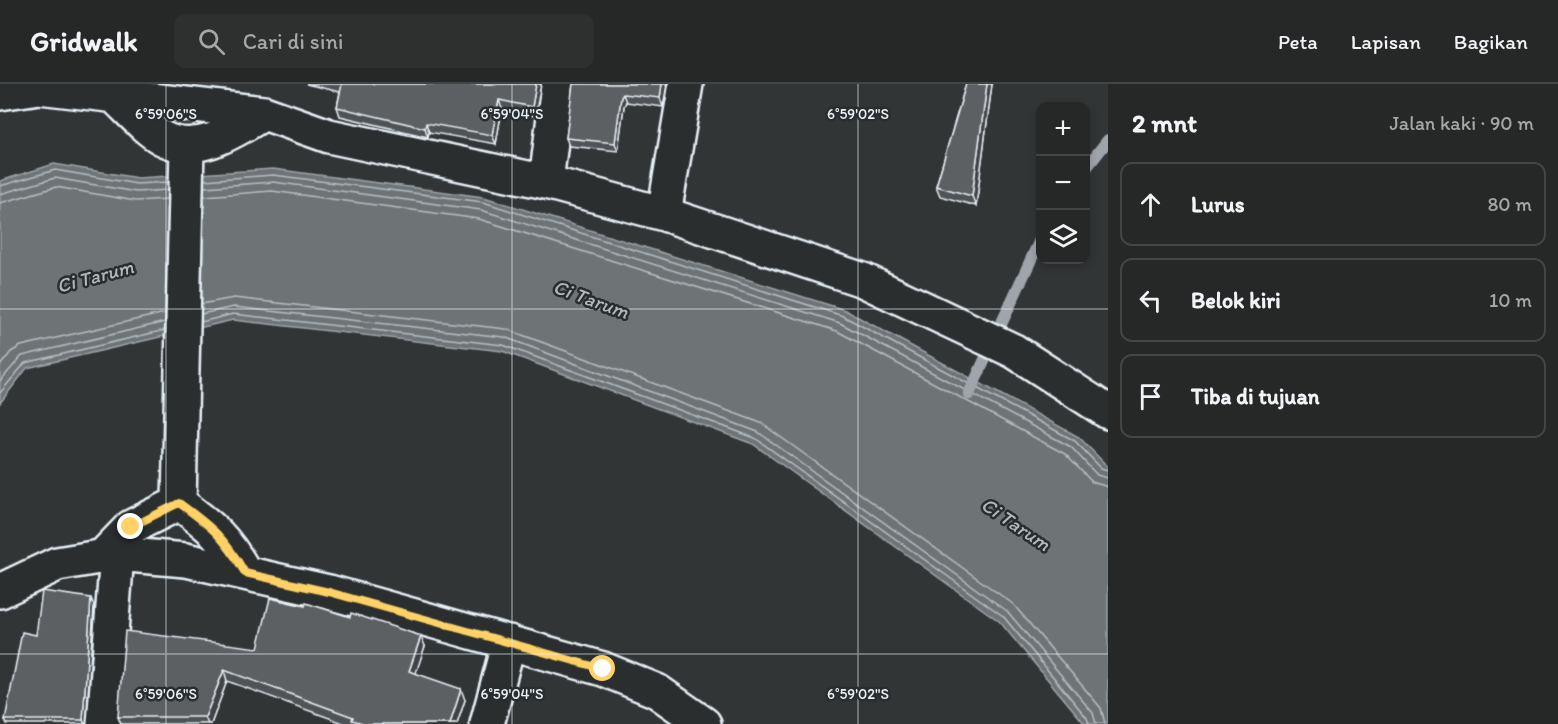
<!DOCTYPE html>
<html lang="id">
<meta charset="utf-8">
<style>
body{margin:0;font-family:Itim,sans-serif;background:#2e3030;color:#f1f3f6}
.controls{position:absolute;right:18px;top:18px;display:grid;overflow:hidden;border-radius:12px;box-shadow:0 3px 9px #0003}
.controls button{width:54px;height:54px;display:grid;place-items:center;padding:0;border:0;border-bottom:2px solid #424445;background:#262828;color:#f1f3f6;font:30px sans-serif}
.stop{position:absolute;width:18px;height:18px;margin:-14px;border:4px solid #ffd166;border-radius:50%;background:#fff}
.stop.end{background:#ffd166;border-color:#fff;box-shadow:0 2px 6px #0008}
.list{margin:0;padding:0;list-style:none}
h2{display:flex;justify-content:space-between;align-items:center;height:78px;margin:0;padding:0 24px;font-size:26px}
h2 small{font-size:20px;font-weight:400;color:#a4a6a8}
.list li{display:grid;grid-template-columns:39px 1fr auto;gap:18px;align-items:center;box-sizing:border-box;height:84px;margin:0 12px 12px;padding:0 12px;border:2px solid #424445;border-radius:12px}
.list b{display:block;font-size:22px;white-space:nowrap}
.list em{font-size:20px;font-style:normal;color:#a4a6a8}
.icon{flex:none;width:33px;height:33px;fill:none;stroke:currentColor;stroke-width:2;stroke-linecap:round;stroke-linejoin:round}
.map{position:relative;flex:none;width:1108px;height:640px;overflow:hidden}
header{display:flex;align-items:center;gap:36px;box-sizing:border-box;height:84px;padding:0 30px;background:#262828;border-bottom:2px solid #424445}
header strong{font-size:28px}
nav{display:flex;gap:33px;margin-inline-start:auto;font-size:21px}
.search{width:420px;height:54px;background:#2e3030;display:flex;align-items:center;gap:15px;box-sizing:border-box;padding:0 21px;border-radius:12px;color:#a4a6a8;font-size:22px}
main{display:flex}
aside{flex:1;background:#262828}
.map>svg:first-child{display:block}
.water{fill:#6e7376;stroke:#9fa5aa;stroke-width:1.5}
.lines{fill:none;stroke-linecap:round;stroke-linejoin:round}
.shore{stroke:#b7bfc4;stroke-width:1.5}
.stream{stroke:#9fa5aa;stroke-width:12}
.minor-casing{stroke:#e8f1f8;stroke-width:38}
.minor{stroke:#2a2d2e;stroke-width:33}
.wall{fill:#4f5355;stroke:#e8f1f8;stroke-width:1.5}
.shaded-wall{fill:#404345;stroke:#e8f1f8;stroke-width:1.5}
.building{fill:#5c6063;stroke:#e8f1f8;stroke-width:1.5}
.route{stroke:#ffd166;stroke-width:8}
.ticks{fill:none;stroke:#e8f1f8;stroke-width:1.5;stroke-opacity:0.45}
.labels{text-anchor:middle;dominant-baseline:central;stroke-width:5;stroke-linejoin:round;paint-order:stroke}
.water-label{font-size:20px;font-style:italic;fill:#b1b8be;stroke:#2a2d2e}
.ticks-label{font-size:15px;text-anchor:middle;fill:#e8f1f8;stroke:#2a2d2e;stroke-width:5;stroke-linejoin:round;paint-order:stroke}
</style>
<header>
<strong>Gridwalk</strong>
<div class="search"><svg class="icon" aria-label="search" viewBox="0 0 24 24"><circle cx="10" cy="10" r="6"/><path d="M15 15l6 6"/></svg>Cari di sini</div>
<nav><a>Peta</a><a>Lapisan</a><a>Bagikan</a></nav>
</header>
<main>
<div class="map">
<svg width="1108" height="640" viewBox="0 0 1108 640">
<rect width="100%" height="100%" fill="#323536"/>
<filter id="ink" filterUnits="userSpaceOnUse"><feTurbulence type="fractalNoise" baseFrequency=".0167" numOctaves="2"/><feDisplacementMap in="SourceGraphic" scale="12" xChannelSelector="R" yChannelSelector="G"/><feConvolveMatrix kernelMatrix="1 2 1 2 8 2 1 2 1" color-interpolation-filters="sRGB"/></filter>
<g filter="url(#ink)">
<!-- water -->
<path class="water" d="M 54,80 L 138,94 L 273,85 L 484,113 L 845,226 L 1079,353 L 1108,383 L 1108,640 L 1085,640 L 999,537 L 753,360 L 502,267 L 233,236 L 27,284 L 0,319 L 0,97 Z"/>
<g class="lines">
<!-- shore -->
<path class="shore" d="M 204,96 L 273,91 L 483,118 L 843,232 L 1075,357 L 1101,384 L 1108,386
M 0,102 L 55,86 L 137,100 L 168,98
M 204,103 L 273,98 L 481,126 L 840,239 L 1071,363 L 1097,391 L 1108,394
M 0,110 L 55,94 L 136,108 L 168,106
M 204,112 L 272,107 L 479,135 L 837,247 L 1065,370 L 1092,398 L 1108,403
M 0,119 L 56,103 L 135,117 L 168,115
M 201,220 L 234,214 L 506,245 L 761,339 L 1013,520 L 1101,624 L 1105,640
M 201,230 L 234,223 L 504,253 L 758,348 L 1007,527 L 1093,629 L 1096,640
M 201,238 L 233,230 L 503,261 L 755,354 L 1003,532 L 1087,634 L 1089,640
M 0,282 L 11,268 L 21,262 L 165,229
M 0,297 L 22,272 L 165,238
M 0,309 L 25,279 L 165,246"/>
<!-- stream -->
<path class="stream" d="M 1086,84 L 1108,56
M 969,310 L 1040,156"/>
<!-- minor casing -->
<g class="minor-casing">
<path id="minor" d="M 0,9 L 39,3 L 264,29 L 329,52 L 546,98 L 664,130 L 863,196 L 1014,267 L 1108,328
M 113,11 C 128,24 144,44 162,54 C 197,73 234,47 264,29
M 546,98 L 558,0
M 664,130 L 686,0
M 179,419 L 187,63
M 179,419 C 212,443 225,454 245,489
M 102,473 L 131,443 L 179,419
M 0,507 L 57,480 L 117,470 L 186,476 L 329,508 L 603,585 L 657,607 L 704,640
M 104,640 L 117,470
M 487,640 L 509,558"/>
</g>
<!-- minor -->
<use href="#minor" class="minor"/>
</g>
<!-- wall -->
<path class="wall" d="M 306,0 L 541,0 L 535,32 L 502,25 L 496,60 L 429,48 L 428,53 L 340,32 L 337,23 L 340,8 Z
M 573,0 L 667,0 L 663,23 L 626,18 L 624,22 L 618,67 L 569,62 L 566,54 Z
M 966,0 L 992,0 L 976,122 L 940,112 L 936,102 Z
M 94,522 L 86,640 L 7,640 L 5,636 L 36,551 Z
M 425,562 L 415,590 L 465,616 L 457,640 L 346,640 L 227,597 L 211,640 L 121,640 L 118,633 L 258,564 Z"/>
<!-- shaded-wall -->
<path class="shaded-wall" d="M 536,0 L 541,0 L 535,32 L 532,23 Z
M 662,0 L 667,0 L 663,23 L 660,14 Z
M 987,0 L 992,0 L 976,122 L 972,112 Z
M 623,10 L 626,18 L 624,22 L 618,67 L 615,59 L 621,13 Z
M 499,16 L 502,25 L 496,60 L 492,51 Z
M 426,39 L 429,48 L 428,53 L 425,44 Z
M 91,514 L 94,522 L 86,640 L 85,640 L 83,636 Z
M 421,552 L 425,562 L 413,598 L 409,587 Z
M 224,586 L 227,597 L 211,640 L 208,640 L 205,633 Z
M 461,605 L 465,616 L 457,640 L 450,640 Z"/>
<!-- building -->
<path class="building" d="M 340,0 L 536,0 L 532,23 L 499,16 L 492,51 L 426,39 L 425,44 L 337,23 L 342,0 Z
M 573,0 L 662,0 L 660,14 L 623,10 L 621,13 L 615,59 L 566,54 Z
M 966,0 L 987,0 L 972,112 L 936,102 Z
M 42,507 L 91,514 L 83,636 L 5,636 L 22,548 L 36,551 Z
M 270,514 L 305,522 L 306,519 L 350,533 L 351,529 L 421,552 L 409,587 L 461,605 L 450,640 L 366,640 L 352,636 L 353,633 L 224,586 L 205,633 L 118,633 L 125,547 L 258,564 Z"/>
</g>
<g class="lines" filter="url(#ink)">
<!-- route -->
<path class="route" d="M 131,443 L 179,419 C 212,443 225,454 245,489 L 329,508 L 603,585"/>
</g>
<!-- ticks -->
<path class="ticks" d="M 166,0 L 166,640M 512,0 L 512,640M 858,0 L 858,640M 0,225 L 1108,225M 0,570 L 1108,570"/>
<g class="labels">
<!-- water labels -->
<g class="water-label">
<text transform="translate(95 192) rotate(-15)">Ci Tarum</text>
<text transform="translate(591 215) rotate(20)">Ci Tarum</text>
<text transform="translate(1016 440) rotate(34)">Ci Tarum</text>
</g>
</g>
<g class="ticks-label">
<text x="166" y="35">6°59'06"S</text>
<text x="512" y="35">6°59'04"S</text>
<text x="858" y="35">6°59'02"S</text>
<text x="166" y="615">6°59'06"S</text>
<text x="512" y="615">6°59'04"S</text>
<text x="858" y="615">6°59'02"S</text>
</g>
</svg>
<div class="controls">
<button>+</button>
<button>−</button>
<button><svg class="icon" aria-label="layers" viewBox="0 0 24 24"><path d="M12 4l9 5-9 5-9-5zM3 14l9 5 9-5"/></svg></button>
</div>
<div class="stop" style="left:603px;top:585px"></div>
<div class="stop end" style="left:131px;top:443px"></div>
</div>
<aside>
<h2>2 mnt<small>Jalan kaki · 90 m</small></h2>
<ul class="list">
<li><svg class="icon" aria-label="ahead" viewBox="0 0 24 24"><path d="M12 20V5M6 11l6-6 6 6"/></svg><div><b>Lurus</b></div><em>80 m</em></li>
<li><svg class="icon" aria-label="left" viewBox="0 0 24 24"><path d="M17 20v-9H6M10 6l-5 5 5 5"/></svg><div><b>Belok kiri</b></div><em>10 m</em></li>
<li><svg class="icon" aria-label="arrive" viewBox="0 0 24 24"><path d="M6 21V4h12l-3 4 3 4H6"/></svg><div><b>Tiba di tujuan</b></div></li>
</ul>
</aside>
</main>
